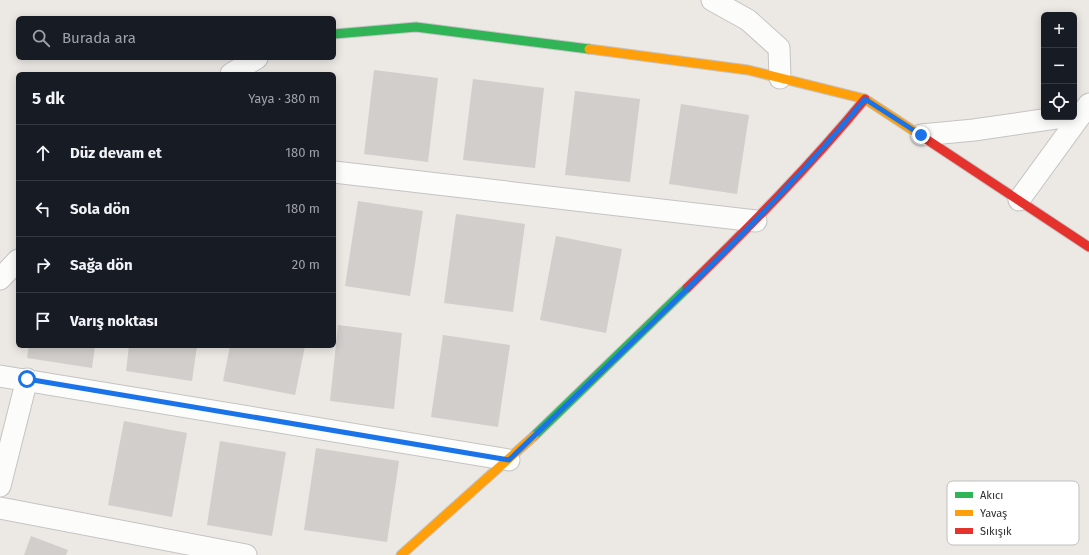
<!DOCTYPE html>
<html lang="tr">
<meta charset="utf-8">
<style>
body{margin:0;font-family:"Fira Sans",sans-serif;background:#242831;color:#f1f3f6}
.controls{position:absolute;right:12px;top:12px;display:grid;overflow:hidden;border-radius:6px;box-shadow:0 2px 10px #0003}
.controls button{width:36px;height:36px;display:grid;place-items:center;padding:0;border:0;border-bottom:1px solid #363941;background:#171b24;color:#f1f3f6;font:20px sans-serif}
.stop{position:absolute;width:12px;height:12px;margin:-9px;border:3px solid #1a73e8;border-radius:50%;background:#fff}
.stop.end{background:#1a73e8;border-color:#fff;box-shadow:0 1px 4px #0008}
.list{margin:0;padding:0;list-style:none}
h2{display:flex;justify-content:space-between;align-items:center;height:52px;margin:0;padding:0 16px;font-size:17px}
h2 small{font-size:13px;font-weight:400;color:#9ea1a6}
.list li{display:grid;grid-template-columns:26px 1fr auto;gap:12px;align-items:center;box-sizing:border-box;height:56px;padding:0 16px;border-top:1px solid #363941}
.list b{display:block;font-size:15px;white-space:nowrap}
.list em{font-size:13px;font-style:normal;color:#9ea1a6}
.icon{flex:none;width:22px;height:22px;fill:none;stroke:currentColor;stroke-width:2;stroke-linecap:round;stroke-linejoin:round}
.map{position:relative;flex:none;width:1089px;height:555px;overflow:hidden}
.search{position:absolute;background:#171b24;box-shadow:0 2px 10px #0003;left:16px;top:16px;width:320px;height:44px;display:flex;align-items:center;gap:10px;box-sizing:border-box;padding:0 14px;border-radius:6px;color:#9ea1a6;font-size:15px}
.panel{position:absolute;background:#171b24;box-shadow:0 2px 10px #0003;left:16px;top:72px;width:320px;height:276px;border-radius:6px}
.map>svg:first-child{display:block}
.building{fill:#d1cecb}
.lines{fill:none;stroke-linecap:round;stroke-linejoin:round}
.street-casing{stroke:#c5c4c5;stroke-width:23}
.fast-casing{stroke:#c5c4c5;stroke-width:11}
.slow-casing{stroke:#c5c4c5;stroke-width:11}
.jam-casing{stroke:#c5c4c5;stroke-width:11}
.street{stroke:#fcfcfb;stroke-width:21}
.fast{stroke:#30b455;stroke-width:9}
.slow{stroke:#ff9f0a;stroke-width:9}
.jam{stroke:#e5322d;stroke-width:9}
.route{stroke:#1a73e8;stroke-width:5}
.key{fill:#fff;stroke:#c0c0c0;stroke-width:1}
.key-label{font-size:11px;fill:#2e2e2e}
</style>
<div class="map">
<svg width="1089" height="555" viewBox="0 0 1089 555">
<rect width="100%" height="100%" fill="#ece8e4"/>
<!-- building -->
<path class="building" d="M 374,70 L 438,78 L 428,162 L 364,154 Z
M 473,79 L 544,88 L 535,168 L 463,160 Z
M 575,91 L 640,99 L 630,182 L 565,175 Z
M 681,104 L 749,115 L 737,194 L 669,184 Z
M 358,201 L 423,211 L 410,296 L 345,286 Z
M 456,214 L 525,224 L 513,312 L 444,303 Z
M 556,236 L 622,249 L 606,333 L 540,320 Z
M 338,325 L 402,333 L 394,409 L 330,401 Z
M 443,335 L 510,345 L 498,427 L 431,417 Z
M 29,346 L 95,346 L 92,368 L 27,358 Z
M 129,346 L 197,346 L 192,381 L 126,371 Z
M 230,346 L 305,346 L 295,395 L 223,381 Z
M 124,421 L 187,433 L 172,517 L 108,505 Z
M 220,441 L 286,452 L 272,536 L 207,525 Z
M 316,448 L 399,461 L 387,542 L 304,530 Z
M 31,536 L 68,550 L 66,555 L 24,555 Z"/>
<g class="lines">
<!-- street casing -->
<g class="street-casing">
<path id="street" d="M 712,0 L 748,20 L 779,48 L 780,78
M 231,74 L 257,58
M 921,135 L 974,130 L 1063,117
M 334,172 L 756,221
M 1019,200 L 1089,104
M 0,279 L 18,260
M 0,376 L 509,460
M 0,486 L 27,379
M 0,508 L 246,555"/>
</g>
<!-- fast casing -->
<g class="fast-casing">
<path id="fast" d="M 334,34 L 416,27 L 589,49
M 534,436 L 687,288"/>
</g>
<!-- slow casing -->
<g class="slow-casing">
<path id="slow" d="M 589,49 L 748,70 L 865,99 L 923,137
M 401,555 L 534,436"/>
</g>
<!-- jam casing -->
<g class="jam-casing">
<path id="jam" d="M 923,137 L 1089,247
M 687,288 C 749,227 810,166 865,99"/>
</g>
<!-- street -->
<use href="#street" class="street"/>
<!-- fast -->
<use href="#fast" class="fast"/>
<!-- slow -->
<use href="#slow" class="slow"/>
<!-- jam -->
<use href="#jam" class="jam"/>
</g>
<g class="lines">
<!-- route -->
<path class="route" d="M 27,379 L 509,460 C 631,342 757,229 865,99 L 921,135"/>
</g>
<!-- legend -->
<rect x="947" y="481" width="132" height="64" rx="6" class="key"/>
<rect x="955" y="492" width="18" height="6" fill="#30b455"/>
<rect x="955" y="510" width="18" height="6" fill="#ff9f0a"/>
<rect x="955" y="528" width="18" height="6" fill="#e5322d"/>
<g class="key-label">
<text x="980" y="499">Akıcı</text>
<text x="980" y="517">Yavaş</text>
<text x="980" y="535">Sıkışık</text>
</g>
</svg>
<div class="controls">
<button>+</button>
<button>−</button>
<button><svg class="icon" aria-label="locate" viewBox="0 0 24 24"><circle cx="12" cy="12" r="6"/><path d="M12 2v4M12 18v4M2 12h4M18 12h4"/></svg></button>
</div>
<div class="stop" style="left:27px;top:379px"></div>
<div class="stop end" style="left:921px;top:135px"></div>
<div class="search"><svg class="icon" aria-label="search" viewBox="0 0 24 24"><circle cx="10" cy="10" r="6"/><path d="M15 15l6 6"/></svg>Burada ara</div>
<section class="panel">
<h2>5 dk<small>Yaya · 380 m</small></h2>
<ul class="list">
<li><svg class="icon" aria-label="ahead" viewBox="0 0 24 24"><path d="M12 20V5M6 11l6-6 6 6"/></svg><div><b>Düz devam et</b></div><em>180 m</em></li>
<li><svg class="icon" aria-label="left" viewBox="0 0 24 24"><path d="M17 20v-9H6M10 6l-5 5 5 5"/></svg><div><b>Sola dön</b></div><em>180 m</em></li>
<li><svg class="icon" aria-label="right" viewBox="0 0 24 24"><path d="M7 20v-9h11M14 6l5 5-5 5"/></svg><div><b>Sağa dön</b></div><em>20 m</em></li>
<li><svg class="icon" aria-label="arrive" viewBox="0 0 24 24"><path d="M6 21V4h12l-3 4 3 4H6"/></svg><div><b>Varış noktası</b></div></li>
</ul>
</section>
</div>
